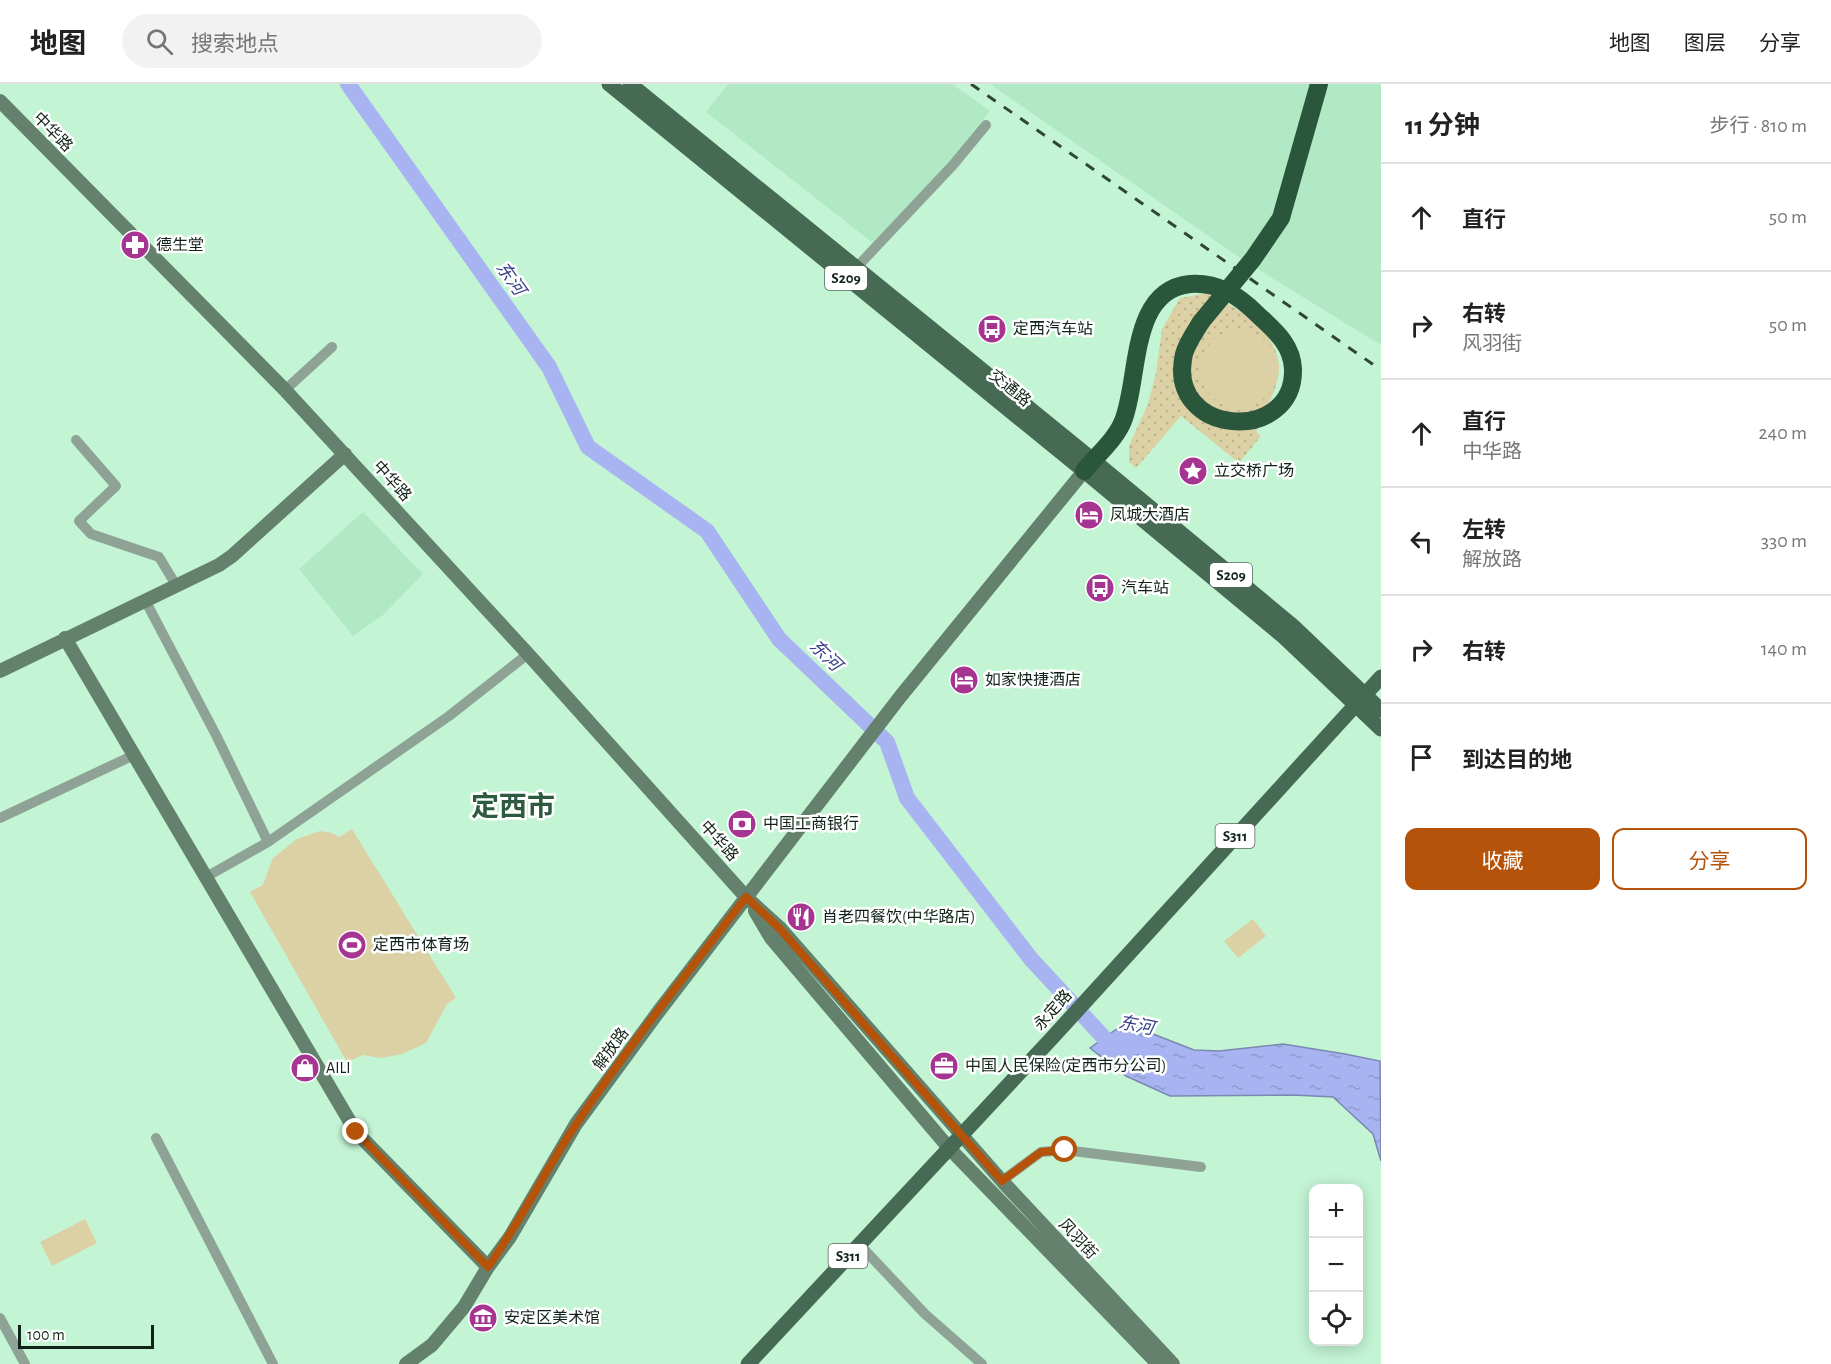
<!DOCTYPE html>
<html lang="zh">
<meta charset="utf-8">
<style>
body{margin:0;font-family:"Alegreya Sans","Noto Sans SC",sans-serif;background:#f2f2f2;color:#222}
.controls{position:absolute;right:18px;bottom:18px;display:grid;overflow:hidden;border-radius:12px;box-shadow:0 3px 15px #0003}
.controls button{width:54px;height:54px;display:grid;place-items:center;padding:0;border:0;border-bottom:2px solid #e0e0e0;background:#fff;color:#222;font:30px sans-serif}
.scale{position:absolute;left:18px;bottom:15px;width:136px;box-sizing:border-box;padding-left:6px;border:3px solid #112318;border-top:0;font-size:16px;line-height:21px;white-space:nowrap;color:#112318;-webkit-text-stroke:4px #fff;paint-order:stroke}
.stop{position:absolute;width:18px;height:18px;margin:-14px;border:4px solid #b45309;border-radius:50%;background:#fff}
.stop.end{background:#b45309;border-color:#fff;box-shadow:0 2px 6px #0008}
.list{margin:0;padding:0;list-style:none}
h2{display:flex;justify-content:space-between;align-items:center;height:78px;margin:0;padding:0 24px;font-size:26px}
h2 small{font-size:20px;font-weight:400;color:#767676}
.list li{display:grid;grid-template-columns:39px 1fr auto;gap:18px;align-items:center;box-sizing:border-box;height:108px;padding:0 24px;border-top:2px solid #e0e0e0}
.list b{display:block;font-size:22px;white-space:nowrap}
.list p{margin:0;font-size:20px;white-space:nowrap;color:#767676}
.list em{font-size:20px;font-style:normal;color:#767676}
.actions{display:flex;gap:12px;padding:18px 24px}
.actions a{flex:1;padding:14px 0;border:2px solid #b45309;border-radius:12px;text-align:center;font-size:21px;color:#b45309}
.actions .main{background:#b45309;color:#fff}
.icon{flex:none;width:33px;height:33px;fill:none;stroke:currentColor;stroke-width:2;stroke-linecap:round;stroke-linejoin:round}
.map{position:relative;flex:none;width:1381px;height:1280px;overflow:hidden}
header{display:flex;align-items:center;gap:36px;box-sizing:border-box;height:84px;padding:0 30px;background:#fff;border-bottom:2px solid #e0e0e0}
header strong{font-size:28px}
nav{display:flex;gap:33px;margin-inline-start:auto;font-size:21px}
.search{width:420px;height:54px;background:#f2f2f2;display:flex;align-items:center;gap:15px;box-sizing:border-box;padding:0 21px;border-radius:33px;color:#767676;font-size:22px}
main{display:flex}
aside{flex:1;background:#fff}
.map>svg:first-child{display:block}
.built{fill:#b1e9c4}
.park{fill:url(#park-dots)}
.garden{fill:#dcd1a5}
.water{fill:url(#water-ripples);stroke:#7b88b0;stroke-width:1.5}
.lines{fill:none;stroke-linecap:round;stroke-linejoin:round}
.river{stroke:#a8b4f1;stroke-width:16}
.street{stroke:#8ea295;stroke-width:10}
.secondary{stroke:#64816e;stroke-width:14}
.primary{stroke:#466a53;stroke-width:15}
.highway{stroke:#2a563c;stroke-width:18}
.rail{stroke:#2e4537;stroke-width:3;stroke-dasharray:10 10;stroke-linecap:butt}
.highway-bridge{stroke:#2a563c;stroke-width:18}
.route{stroke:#b45309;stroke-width:8}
.labels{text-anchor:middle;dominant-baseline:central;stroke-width:5;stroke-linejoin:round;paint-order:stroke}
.shield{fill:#fff;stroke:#58655d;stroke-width:1.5}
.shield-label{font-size:15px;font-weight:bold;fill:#112318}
.street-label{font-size:16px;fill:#112318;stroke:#fff}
.poi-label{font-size:16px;fill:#112318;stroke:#fff;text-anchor:start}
.water-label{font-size:18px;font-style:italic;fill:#3b428a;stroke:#fff}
.town-label{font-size:28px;font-weight:bold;fill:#2e5a40;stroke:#fff}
</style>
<header>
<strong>地图</strong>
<div class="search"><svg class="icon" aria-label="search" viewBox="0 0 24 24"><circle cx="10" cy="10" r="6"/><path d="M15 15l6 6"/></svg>搜索地点</div>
<nav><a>地图</a><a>图层</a><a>分享</a></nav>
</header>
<main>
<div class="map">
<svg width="1381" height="1280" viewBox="0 0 1381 1280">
<defs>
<pattern id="park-dots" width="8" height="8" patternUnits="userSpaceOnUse" patternTransform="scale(1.5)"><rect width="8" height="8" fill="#dcd1a5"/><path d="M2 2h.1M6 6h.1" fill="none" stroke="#bcb38d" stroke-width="1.8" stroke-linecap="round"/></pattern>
<pattern id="water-ripples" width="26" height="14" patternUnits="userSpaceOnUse" patternTransform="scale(1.5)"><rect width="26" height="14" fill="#a8b4f1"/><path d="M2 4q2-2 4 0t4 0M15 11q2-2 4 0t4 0" fill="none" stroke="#909ace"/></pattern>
</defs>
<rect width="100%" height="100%" fill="#c3f4d4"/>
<!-- built -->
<path class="built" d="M 728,0 L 952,0 L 990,27 L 947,82 L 873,159 L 706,28 Z
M 990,0 L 1381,0 L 1381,261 L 1243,176 Z
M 363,428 L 423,490 L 383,531 L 353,552 L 299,485 Z"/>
<!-- park -->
<path class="park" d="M 1208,209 C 1237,224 1276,245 1279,282 C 1280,301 1264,330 1256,347 L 1261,352 L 1239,379 L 1181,332 L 1136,384 L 1129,378 L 1129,362 L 1148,320 L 1156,289 L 1162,245 L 1180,214 Z"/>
<!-- garden -->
<path class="garden" d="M1200 285a39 39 0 1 1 78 0a39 39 0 1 1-78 0Z
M 352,745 L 456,914 L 447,920 L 426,959 L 402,970 L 381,974 L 363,971 L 347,978 L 250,808 L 263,801 L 273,774 L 297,755 L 320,747 L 332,749 L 339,753 Z
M 1253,835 L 1266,852 L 1238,874 L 1224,857 Z
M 85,1135 L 97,1159 L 52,1182 L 40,1158 Z"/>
<!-- water -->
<path class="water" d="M 1125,939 L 1194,966 L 1219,967 L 1283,960 L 1345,970 L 1380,977 L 1381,1077 L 1373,1050 L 1333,1013 L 1294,1011 L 1170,1012 L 1126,992 L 1090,964 Z"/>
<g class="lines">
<!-- river -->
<path class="river" d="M 348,0 L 549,283 L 588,363 L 707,447 L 779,555 L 887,658 L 907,714 L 1031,875 L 1107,957 L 1123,960"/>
<!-- street -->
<path class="street" d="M 856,184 L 953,81 L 986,41
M 285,306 L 332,263
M 76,356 L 116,402 L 79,437 L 91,450 L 159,473 L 176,501
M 145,516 L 216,651 L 268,758
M 0,734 L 134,671
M 206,793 L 268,758 L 449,632 L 528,570
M 156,1054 L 273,1280
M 1002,1097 L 1041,1068 L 1065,1066 L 1201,1083
M 859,1160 L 925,1230 L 982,1280
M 0,1234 L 25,1280"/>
<!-- secondary -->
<path class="secondary" d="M 0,17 L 285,306 L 528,570 L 746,813 L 781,845 L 1002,1097 L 1173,1280
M 65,554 L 356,1048 L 488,1183
M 0,587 L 219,481 L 232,472 L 345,370
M 755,827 L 771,854 L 949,1064 L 1158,1280
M 406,1280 L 432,1261 L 464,1223 L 488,1183 L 510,1153 L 576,1040 L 659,927 L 900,613 L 1084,387"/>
<!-- primary -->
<path class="primary" d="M 609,0 L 1084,387 L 1284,553 L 1381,645
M 630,0 L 1093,376 L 1293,542 L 1381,626
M 748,1280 L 1052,954 L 1381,593"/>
<!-- highway -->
<path class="highway" d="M 1084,387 C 1097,371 1116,355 1123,337 C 1140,295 1129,206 1190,200 C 1217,198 1238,211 1257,230 C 1274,246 1292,260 1293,285 C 1295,361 1165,353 1184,270 C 1187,259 1195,248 1201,238"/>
<!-- rail -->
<path class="rail" d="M 971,0 L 1381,286"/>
<!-- highway-bridge -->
<path class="highway-bridge" d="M 1201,238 L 1253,175 L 1281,134 L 1319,0"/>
</g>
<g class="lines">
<!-- route -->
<path class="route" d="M 356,1048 L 488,1183 C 521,1137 545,1086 577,1039 C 629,961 689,887 746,813 L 780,845 L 1002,1097 L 1041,1068 L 1065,1066"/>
</g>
<!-- icons -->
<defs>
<g id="pharmacy-disc" transform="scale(1.5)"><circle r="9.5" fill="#a63592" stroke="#fff"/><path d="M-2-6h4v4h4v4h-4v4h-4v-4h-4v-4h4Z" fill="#fff"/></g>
<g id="bus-disc" transform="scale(1.5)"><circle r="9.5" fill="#a63592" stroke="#fff"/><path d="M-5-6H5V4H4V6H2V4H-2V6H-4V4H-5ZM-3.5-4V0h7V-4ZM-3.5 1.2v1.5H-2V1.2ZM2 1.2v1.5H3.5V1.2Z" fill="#fff"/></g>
<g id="sight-disc" transform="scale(1.5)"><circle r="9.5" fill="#a63592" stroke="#fff"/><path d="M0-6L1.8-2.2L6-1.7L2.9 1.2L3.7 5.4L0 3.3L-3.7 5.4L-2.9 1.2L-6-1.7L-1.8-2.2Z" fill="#fff"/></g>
<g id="hotel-disc" transform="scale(1.5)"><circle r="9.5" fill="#a63592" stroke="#fff"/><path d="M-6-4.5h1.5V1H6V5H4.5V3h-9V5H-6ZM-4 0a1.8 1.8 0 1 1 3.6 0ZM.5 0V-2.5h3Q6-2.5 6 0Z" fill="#fff"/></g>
<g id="bank-disc" transform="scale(1.5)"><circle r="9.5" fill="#a63592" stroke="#fff"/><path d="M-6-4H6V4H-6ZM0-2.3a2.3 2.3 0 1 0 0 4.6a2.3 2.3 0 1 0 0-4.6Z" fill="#fff"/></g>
<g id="restaurant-disc" transform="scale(1.5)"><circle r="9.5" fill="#a63592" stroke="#fff"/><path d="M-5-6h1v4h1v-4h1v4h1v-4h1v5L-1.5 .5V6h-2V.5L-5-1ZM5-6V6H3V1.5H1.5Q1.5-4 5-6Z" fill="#fff"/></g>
<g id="stadium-disc" transform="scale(1.5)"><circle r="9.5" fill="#a63592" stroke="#fff"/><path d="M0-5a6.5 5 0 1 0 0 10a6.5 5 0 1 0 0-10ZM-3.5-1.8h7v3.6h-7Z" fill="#fff"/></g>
<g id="office-disc" transform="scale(1.5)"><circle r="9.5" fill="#a63592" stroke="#fff"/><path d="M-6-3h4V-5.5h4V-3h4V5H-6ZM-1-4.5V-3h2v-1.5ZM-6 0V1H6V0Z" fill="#fff"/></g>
<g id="shop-disc" transform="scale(1.5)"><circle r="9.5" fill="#a63592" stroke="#fff"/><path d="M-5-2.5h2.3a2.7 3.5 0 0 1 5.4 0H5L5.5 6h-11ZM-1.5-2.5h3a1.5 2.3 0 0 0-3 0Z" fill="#fff"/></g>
<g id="museum-disc" transform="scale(1.5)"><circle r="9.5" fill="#a63592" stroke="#fff"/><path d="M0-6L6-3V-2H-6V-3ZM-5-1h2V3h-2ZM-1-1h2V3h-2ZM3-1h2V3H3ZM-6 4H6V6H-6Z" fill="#fff"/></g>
</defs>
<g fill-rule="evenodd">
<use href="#pharmacy-disc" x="135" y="161"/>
<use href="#bus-disc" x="992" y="245"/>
<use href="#sight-disc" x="1193" y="387"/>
<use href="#hotel-disc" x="1089" y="431"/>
<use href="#bus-disc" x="1100" y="504"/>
<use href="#hotel-disc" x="964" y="596"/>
<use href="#bank-disc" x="742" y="740"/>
<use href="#restaurant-disc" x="801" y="833"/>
<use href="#stadium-disc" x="352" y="861"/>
<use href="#office-disc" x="944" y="982"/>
<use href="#shop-disc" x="305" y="984"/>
<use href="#museum-disc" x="483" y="1234"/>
</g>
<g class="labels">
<!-- shield labels -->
<g class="shield">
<rect x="825" y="182" width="42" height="24" rx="4.5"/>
<rect x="1210" y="479" width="42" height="24" rx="4.5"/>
<rect x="1215.5" y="740" width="39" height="24" rx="4.5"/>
<rect x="828.5" y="1160" width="39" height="24" rx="4.5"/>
</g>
<g class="shield-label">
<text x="846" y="194">S209</text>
<text x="1231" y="491">S209</text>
<text x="1235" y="752">S311</text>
<text x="848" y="1172">S311</text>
</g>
<!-- street labels -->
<g class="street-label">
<text transform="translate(53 48) rotate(45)">中华路</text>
<text transform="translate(1010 304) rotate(39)">交通路</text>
<text transform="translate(392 397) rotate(48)">中华路</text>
<text transform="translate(719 757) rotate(48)">中华路</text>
<text transform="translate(1053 926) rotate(-48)">永定路</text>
<text transform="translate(611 965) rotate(-54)">解放路</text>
<text transform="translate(1078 1155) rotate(47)">风羽街</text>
</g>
<!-- poi labels -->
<g class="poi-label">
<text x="156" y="161">德生堂</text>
<text x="1013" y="245">定西汽车站</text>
<text x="1214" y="387">立交桥广场</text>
<text x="1110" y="431">凤城大酒店</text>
<text x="1121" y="504">汽车站</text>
<text x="985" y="596">如家快捷酒店</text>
<text x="763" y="740">中国工商银行</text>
<text x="822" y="833">肖老四餐饮(中华路店)</text>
<text x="373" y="861">定西市体育场</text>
<text x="965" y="982">中国人民保险(定西市分公司)</text>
<text x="326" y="984">AILI</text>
<text x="504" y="1234">安定区美术馆</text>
</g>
<!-- water labels -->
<g class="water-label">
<text transform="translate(510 195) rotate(55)">东河</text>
<text transform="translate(825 572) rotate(44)">东河</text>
<text transform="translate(1136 942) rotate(11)">东河</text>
</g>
<!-- town labels -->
<g class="town-label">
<text x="513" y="724">定西市</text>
</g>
</g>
</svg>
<div class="controls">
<button>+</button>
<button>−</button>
<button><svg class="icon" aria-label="locate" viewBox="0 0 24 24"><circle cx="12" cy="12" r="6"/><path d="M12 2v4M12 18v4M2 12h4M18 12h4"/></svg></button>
</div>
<div class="scale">100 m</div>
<div class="stop" style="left:1065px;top:1066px"></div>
<div class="stop end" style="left:356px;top:1048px"></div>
</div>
<aside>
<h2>11 分钟<small>步行 · 810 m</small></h2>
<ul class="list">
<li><svg class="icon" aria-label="ahead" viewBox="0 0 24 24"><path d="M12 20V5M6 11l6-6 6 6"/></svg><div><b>直行</b></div><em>50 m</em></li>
<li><svg class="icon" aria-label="right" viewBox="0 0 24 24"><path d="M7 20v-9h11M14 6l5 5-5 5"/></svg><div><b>右转</b><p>风羽街</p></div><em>50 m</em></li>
<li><svg class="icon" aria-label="ahead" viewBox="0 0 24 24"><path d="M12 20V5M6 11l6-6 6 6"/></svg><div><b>直行</b><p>中华路</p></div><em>240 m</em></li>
<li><svg class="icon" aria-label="left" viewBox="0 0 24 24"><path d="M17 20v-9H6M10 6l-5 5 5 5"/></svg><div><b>左转</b><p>解放路</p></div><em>330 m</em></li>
<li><svg class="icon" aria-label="right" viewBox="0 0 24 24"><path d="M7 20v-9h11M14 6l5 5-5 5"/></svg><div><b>右转</b></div><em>140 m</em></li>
<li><svg class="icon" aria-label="arrive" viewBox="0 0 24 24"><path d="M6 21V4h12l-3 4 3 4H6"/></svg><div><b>到达目的地</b></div></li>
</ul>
<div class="actions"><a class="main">收藏</a><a>分享</a></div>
</aside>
</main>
